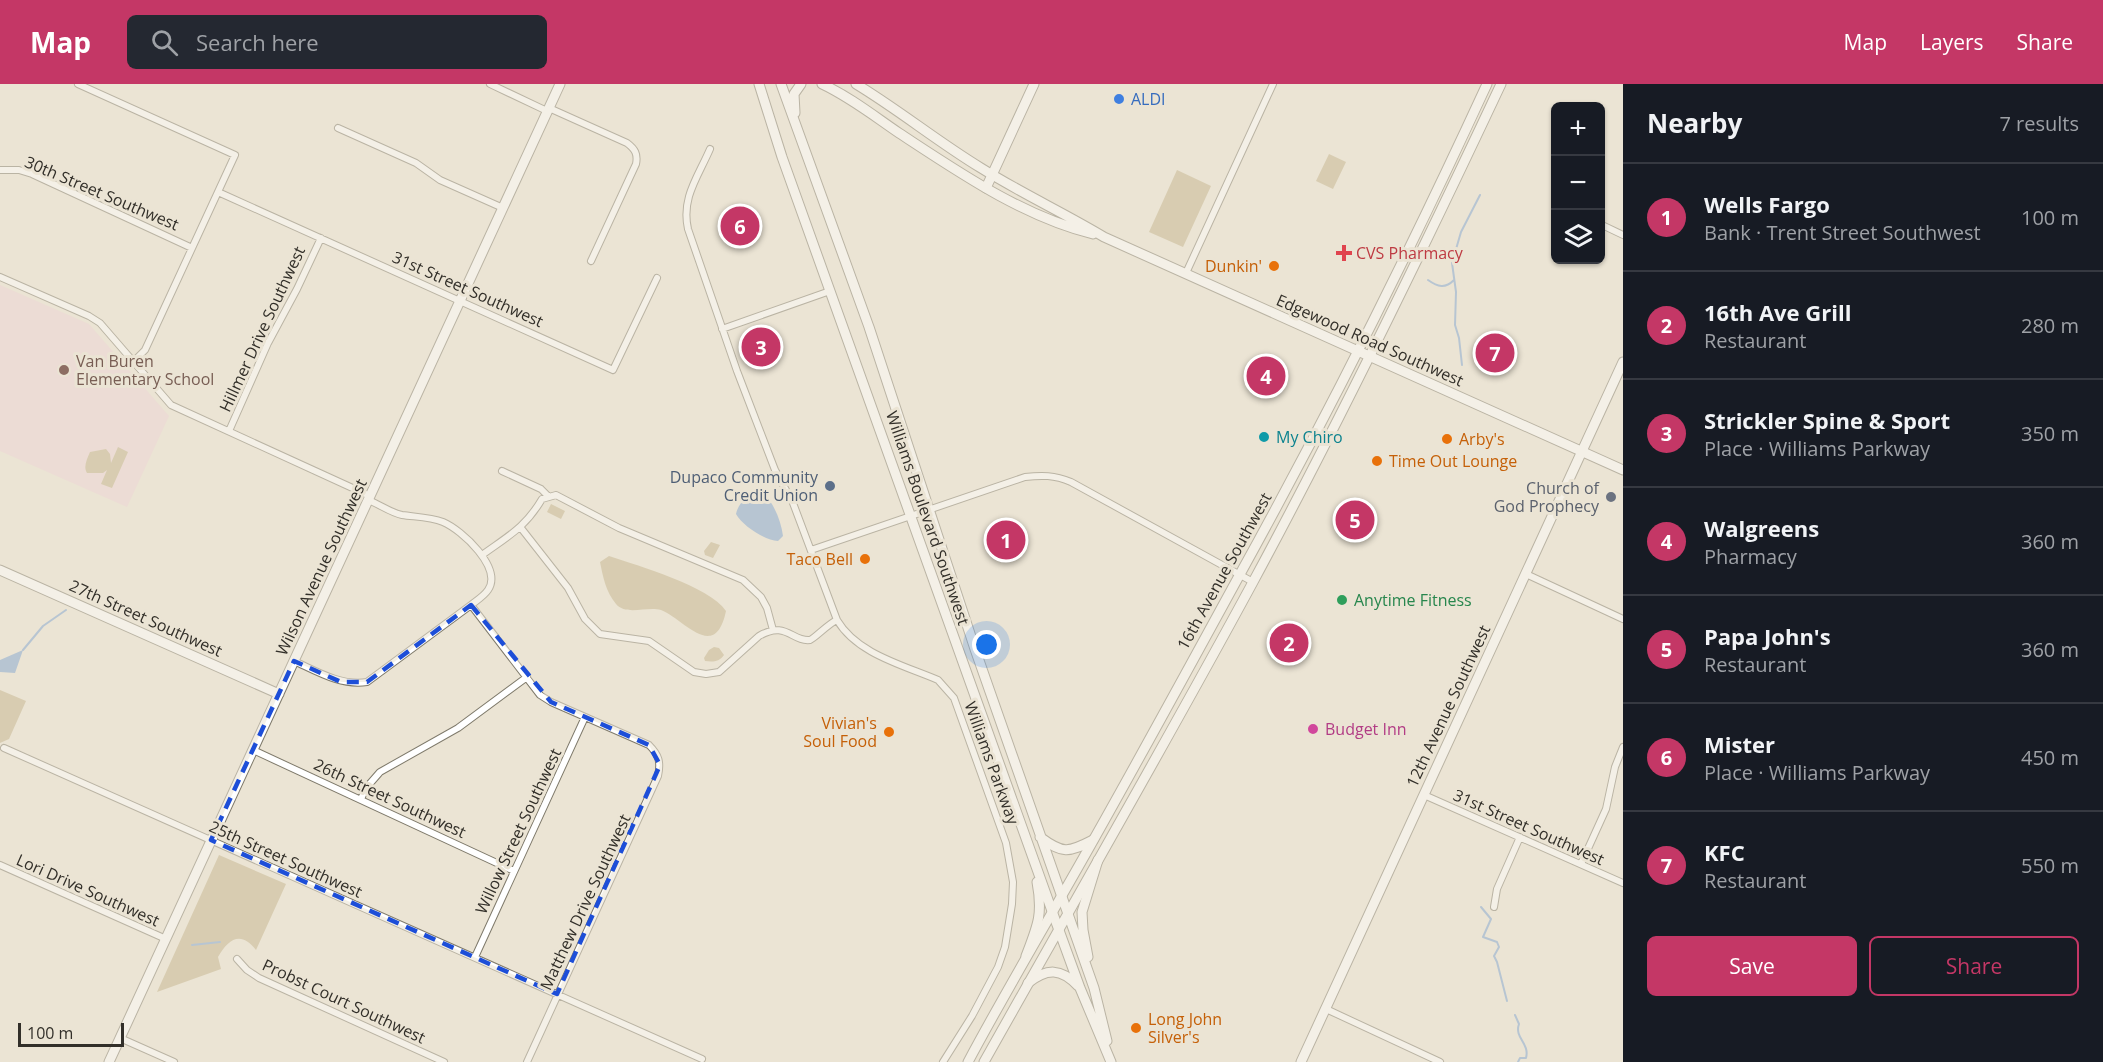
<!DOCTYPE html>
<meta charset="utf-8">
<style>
body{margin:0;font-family:"Open Sans",sans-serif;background:#242831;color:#f1f3f6}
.controls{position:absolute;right:18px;top:18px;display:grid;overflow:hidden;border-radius:9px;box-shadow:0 2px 4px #0004}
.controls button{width:54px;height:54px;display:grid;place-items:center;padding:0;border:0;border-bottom:2px solid #363941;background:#171b24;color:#f1f3f6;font:30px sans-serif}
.scale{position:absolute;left:18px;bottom:15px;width:106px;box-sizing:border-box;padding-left:6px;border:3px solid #322f29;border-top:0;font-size:16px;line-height:21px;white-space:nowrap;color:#322f29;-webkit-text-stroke:4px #ebe4d4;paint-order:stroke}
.you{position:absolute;left:987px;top:561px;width:21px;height:21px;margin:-15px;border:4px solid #fff;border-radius:50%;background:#1a73e8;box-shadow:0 0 0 9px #1a73e833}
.badge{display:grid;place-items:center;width:39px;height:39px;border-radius:50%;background:#c43766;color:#fff;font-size:20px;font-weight:700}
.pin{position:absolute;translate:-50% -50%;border:3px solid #fff;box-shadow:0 2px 6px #0006}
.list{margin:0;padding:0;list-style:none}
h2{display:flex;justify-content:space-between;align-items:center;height:78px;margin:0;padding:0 24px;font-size:26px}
h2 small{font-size:20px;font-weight:400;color:#9ea1a6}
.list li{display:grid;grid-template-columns:39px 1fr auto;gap:18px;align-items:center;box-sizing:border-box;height:108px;padding:0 24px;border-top:2px solid #363941}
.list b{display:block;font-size:22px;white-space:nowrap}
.list p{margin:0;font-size:20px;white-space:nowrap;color:#9ea1a6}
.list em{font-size:20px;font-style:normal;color:#9ea1a6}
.actions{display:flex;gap:12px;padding:18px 24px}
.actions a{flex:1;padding:14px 0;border:2px solid #c43766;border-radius:9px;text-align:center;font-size:21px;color:#c43766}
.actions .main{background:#c43766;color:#fff}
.icon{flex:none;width:33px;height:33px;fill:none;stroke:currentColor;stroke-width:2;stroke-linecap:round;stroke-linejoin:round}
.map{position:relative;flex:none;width:1623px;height:978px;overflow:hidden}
header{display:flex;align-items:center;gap:36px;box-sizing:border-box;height:84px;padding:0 30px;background:#c43766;color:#fff}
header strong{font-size:28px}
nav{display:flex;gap:33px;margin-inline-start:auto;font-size:21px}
.search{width:420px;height:54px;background:#242831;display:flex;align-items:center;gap:15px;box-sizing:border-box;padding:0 21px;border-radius:9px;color:#9ea1a6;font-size:22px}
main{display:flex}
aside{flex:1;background:#171b24}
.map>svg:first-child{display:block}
.education{fill:#eed3d7}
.green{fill:#c0b088}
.water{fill:#79a0d0}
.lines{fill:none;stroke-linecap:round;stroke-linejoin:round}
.stream{stroke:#79a0d0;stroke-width:2}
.street-casing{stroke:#7f7a6b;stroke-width:8}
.secondary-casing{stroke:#7f7a6b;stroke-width:11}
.primary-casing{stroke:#7f7a6b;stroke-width:11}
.street{stroke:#fff;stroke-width:6}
.secondary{stroke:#fff;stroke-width:9}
.primary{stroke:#fff;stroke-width:9}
.marked{fill:none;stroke:#1d4ed8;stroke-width:4.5;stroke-dasharray:12 8;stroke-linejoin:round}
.shop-dot{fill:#3f7fe0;stroke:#ebe4d4;stroke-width:2}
.health-dot{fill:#e0444e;stroke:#ebe4d4;stroke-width:2}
.food-dot{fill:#e8710a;stroke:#ebe4d4;stroke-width:2}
.education-dot{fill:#8d6e63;stroke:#ebe4d4;stroke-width:2}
.culture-dot{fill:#0f9aa8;stroke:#ebe4d4;stroke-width:2}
.service-dot{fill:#5c6f8a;stroke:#ebe4d4;stroke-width:2}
.worship-dot{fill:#6b7280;stroke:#ebe4d4;stroke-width:2}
.leisure-dot{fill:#2e9e5b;stroke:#ebe4d4;stroke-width:2}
.hotel-dot{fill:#d1479c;stroke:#ebe4d4;stroke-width:2}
.labels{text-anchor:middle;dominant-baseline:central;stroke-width:6;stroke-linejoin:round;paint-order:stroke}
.shop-label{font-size:16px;fill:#366cbe;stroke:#ebe4d4;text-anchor:start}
.street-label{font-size:16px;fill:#322f29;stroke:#ebe4d4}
.health-label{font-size:16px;fill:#be3a42;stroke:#ebe4d4;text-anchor:start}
.food-label{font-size:16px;fill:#c56008;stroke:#ebe4d4;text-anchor:end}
.education-label{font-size:16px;fill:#785e54;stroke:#ebe4d4;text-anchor:start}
.culture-label{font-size:16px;fill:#0d838f;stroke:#ebe4d4;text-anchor:start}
.service-label{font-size:16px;fill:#4e5e75;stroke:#ebe4d4;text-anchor:end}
.worship-label{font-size:16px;fill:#5b616d;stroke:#ebe4d4;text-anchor:end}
.leisure-label{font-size:16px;fill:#27864d;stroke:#ebe4d4;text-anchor:start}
.hotel-label{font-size:16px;fill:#b23c85;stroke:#ebe4d4;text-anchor:start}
</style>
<header>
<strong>Map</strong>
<div class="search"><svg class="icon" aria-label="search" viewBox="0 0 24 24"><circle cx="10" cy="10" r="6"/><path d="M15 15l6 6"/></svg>Search here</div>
<nav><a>Map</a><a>Layers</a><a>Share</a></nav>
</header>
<main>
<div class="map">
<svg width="1623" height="978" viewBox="0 0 1623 978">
<rect width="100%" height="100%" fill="#ebe4d4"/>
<!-- education -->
<path class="education" d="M 0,201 L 89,240 L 169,332 L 127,423 L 0,367 Z"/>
<!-- green -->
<path class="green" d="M 1329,70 L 1346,78 L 1333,105 L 1316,97 Z
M 1177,86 L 1211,102 L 1183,163 L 1149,148 Z
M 118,363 L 128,368 L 112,404 L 101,400 L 107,386 L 103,389 L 87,389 C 83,383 87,375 90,368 L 106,365 L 110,370 L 111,379 Z
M 551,420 L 565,427 L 561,435 L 547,428 Z
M 711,458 L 720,461 L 713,474 L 705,471 L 704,467 Z
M 609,472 C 639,482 709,502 726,527 C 715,579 684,535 661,526 C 647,522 626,532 616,520 C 606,508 603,493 600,478 Z
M 714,563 L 719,564 L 724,571 C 719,578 713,578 705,577 L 704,574 L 709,566 Z
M 0,606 L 26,617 L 9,655 L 0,659 Z
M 219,771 L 286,800 L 256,866 C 241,846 228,855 218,873 L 221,885 L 157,908 Z"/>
<!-- water -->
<path class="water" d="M 761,407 C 773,417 781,436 783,452 L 778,457 C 764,456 743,442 736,430 C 738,419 750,407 761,407 Z
M 23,566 L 15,589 L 0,588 L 0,576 Z"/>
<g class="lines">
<!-- stream -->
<path class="stream" d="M 1428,196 C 1438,203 1445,205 1454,196
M 1462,281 L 1459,254 L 1455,241 L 1456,208 L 1452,179 L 1461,148 L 1480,111
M 23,566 L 43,542 L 66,526
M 1481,823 L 1491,835 L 1483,853 L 1497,858 L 1499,863 L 1494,872 L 1497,878 L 1507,917
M 192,861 L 220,858
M 1515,931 L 1519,940 C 1514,954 1530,959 1526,974 L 1520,974 L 1518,978"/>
<!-- street casing -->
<g class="street-casing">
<path id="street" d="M 78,0 L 235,71 L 145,266 L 133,278
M 490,0 L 547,27
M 549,24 L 627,59 C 635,65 638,70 636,80 L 591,177
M 338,44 L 416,79 L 440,96 L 503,124
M 710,65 C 698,93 681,114 688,145 L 737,287 L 775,386 L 793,419 L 837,536 C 857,570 903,581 938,596 L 954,614 L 1006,759 L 1013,798 L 1012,820 L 1005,863 L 998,883 L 972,932 L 943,978
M 0,86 L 19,86 L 32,90 L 192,164
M 218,108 L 613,286 L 657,194
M 1600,140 L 1623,151
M 1186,189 L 1273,0
M 0,193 L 89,232 L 100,239 L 171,321 L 370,412
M 722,245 L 830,207
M 229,347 L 268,259 L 297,205 L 321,154
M 502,387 L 541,405 L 548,412
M 368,416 C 379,420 391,429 402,431 C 416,433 430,433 443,438 C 462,446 503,484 488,506 C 484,512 476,517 471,521 L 540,611 L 551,618 L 649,661 C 659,671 661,678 658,692 L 527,978
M 521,444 L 568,504 L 585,535 L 600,550 L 649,557 L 694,588 L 706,590 L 719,588 L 759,552 C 786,536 792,558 810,556 C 814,555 829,539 837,536
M 811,466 L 1025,393 C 1042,391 1054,391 1071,398 L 1253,498
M 482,471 C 508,452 525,444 542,415 L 556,411 L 619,444 L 743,496 L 761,513 L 767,524 L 773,546
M 1526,490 L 1623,535
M 294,577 C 318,588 341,602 367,598 L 471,521
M 4,664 L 702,975
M 253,666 L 514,787
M 1424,711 L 1623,799
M 361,715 L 366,704 L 380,688 L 458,644 L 527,593
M 1581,780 L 1606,725 L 1615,683 L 1623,663
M 0,781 L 166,855
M 1494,823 L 1497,805 L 1520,753
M 475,873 L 585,633
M 237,875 L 247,886 L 259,894 L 444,978
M 1326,925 L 1440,978
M 120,954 L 174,978"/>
</g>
<!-- secondary casing -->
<g class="secondary-casing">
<path id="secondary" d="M 986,104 L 1034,0
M 0,486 L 279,610
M 109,978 L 560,0
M 968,978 C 1008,903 1052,830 1094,755 C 1143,668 1191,580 1239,492 C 1328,331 1410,167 1487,0
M 984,978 C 1074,818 1166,659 1253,498 C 1341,335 1422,168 1501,0
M 1301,978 L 1623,278"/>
</g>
<!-- primary casing -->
<g class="primary-casing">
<path id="primary" d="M 759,0 L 782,73 L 1052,827 L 1080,904 L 1111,978
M 781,0 L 869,243 L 975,565 L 1094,904 L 1107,957
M 822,0 C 850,13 874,32 899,49 C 960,89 1022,132 1093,150
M 856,0 C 899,26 938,58 981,84 C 1021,109 1064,129 1104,153 L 1623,386
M 795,29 L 794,10 L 801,0
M 1040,753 C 1063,770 1068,769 1093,756
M 1026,872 C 1038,841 1043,830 1037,798
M 1088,873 L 1083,846 L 1082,828 L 1098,776
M 1028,899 C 1047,884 1061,884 1078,902"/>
</g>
<!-- street -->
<use href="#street" class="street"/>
<!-- secondary -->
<use href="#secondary" class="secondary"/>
<!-- primary -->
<use href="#primary" class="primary"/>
</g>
<!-- marked area -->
<path d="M0 0H1623V978H0ZM 471,521 L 551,618 L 649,661 L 660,681 L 557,910 L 211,756 L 294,577 L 341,598 L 367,598 Z" fill="#ebe4d4" fill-opacity=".55" fill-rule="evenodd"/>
<path class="marked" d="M 471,521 L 551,618 L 649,661 L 660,681 L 557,910 L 211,756 L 294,577 L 341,598 L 367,598 Z"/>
<!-- markers -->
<circle class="shop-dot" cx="1119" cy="15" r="6"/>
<path class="health-dot" d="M1341 160h6v6h6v6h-6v6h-6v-6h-6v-6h6z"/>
<g class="food-dot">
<circle cx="1274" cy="182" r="6"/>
<circle cx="1447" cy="355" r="6"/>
<circle cx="1377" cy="377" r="6"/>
<circle cx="865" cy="475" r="6"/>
<circle cx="889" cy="648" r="6"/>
<circle cx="1136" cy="944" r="6"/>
</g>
<circle class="education-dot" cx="64" cy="286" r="6"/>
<circle class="culture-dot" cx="1264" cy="353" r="6"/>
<circle class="service-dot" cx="830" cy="402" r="6"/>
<circle class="worship-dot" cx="1611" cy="413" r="6"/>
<circle class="leisure-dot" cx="1342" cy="516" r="6"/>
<circle class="hotel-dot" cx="1313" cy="645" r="6"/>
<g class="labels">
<!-- shop labels -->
<g class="shop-label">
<text x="1131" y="15">ALDI</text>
</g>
<!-- street labels -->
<g class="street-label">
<text transform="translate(102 109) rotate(23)">30th Street Southwest</text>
<text transform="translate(468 205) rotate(24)">31st Street Southwest</text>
<text transform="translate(262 245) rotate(-65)">Hillmer Drive Southwest</text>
<text transform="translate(1370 256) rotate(24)">Edgewood Road Southwest</text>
<text transform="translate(928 434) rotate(71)">Williams Boulevard Southwest</text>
<text transform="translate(321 483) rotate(-65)">Wilson Avenue Southwest</text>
<text transform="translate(1224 487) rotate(-61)">16th Avenue Southwest</text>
<text transform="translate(146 534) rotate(24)">27th Street Southwest</text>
<text transform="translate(1448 622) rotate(-65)">12th Avenue Southwest</text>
<text transform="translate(992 679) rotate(70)">Williams Parkway</text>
<text transform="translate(390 714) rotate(25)">26th Street Southwest</text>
<text transform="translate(1529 743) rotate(24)">31st Street Southwest</text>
<text transform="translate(518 747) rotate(-65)">Willow Street Southwest</text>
<text transform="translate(286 775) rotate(24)">25th Street Southwest</text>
<text transform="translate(88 806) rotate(24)">Lori Drive Southwest</text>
<text transform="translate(585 818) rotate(-65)">Matthew Drive Southwest</text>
<text transform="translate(344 917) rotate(25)">Probst Court Southwest</text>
</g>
<!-- health labels -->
<g class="health-label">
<text x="1356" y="169">CVS Pharmacy</text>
</g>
<!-- food labels -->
<g class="food-label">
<text x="1262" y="182">Dunkin'</text>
<text x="1459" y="355" text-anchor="start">Arby's</text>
<text x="1389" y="377" text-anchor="start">Time Out Lounge</text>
<text x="853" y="475">Taco Bell</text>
<text x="877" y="639">Vivian's<tspan x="877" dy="18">Soul Food</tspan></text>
<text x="1148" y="935" text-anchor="start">Long John<tspan x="1148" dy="18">Silver's</tspan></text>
</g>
<!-- education labels -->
<g class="education-label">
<text x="76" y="277">Van Buren<tspan x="76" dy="18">Elementary School</tspan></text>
</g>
<!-- culture labels -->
<g class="culture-label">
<text x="1276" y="353">My Chiro</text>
</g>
<!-- service labels -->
<g class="service-label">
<text x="818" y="393">Dupaco Community<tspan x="818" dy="18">Credit Union</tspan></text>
</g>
<!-- worship labels -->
<g class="worship-label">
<text x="1599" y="404">Church of<tspan x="1599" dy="18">God Prophecy</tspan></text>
</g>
<!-- leisure labels -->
<g class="leisure-label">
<text x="1354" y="516">Anytime Fitness</text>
</g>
<!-- hotel labels -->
<g class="hotel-label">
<text x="1325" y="645">Budget Inn</text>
</g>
</g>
</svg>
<div class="controls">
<button>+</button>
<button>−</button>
<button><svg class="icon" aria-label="layers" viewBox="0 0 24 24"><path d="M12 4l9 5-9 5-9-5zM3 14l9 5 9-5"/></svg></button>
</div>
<div class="scale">100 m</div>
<div class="you"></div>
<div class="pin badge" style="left:1006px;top:456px">1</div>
<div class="pin badge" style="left:1289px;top:559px">2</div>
<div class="pin badge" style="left:761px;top:263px">3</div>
<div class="pin badge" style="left:1266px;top:292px">4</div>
<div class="pin badge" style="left:1355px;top:436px">5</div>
<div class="pin badge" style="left:740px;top:142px">6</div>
<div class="pin badge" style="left:1495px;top:269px">7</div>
</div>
<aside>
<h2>Nearby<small>7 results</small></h2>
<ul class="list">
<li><span class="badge">1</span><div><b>Wells Fargo</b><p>Bank · Trent Street Southwest</p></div><em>100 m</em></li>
<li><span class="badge">2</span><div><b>16th Ave Grill</b><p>Restaurant</p></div><em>280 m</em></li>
<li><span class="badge">3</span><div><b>Strickler Spine &amp; Sport</b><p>Place · Williams Parkway</p></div><em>350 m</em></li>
<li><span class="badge">4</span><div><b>Walgreens</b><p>Pharmacy</p></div><em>360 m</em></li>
<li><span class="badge">5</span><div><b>Papa John's</b><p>Restaurant</p></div><em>360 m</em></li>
<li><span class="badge">6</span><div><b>Mister</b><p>Place · Williams Parkway</p></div><em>450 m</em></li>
<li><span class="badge">7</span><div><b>KFC</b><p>Restaurant</p></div><em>550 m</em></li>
</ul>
<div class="actions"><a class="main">Save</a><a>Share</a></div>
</aside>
</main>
